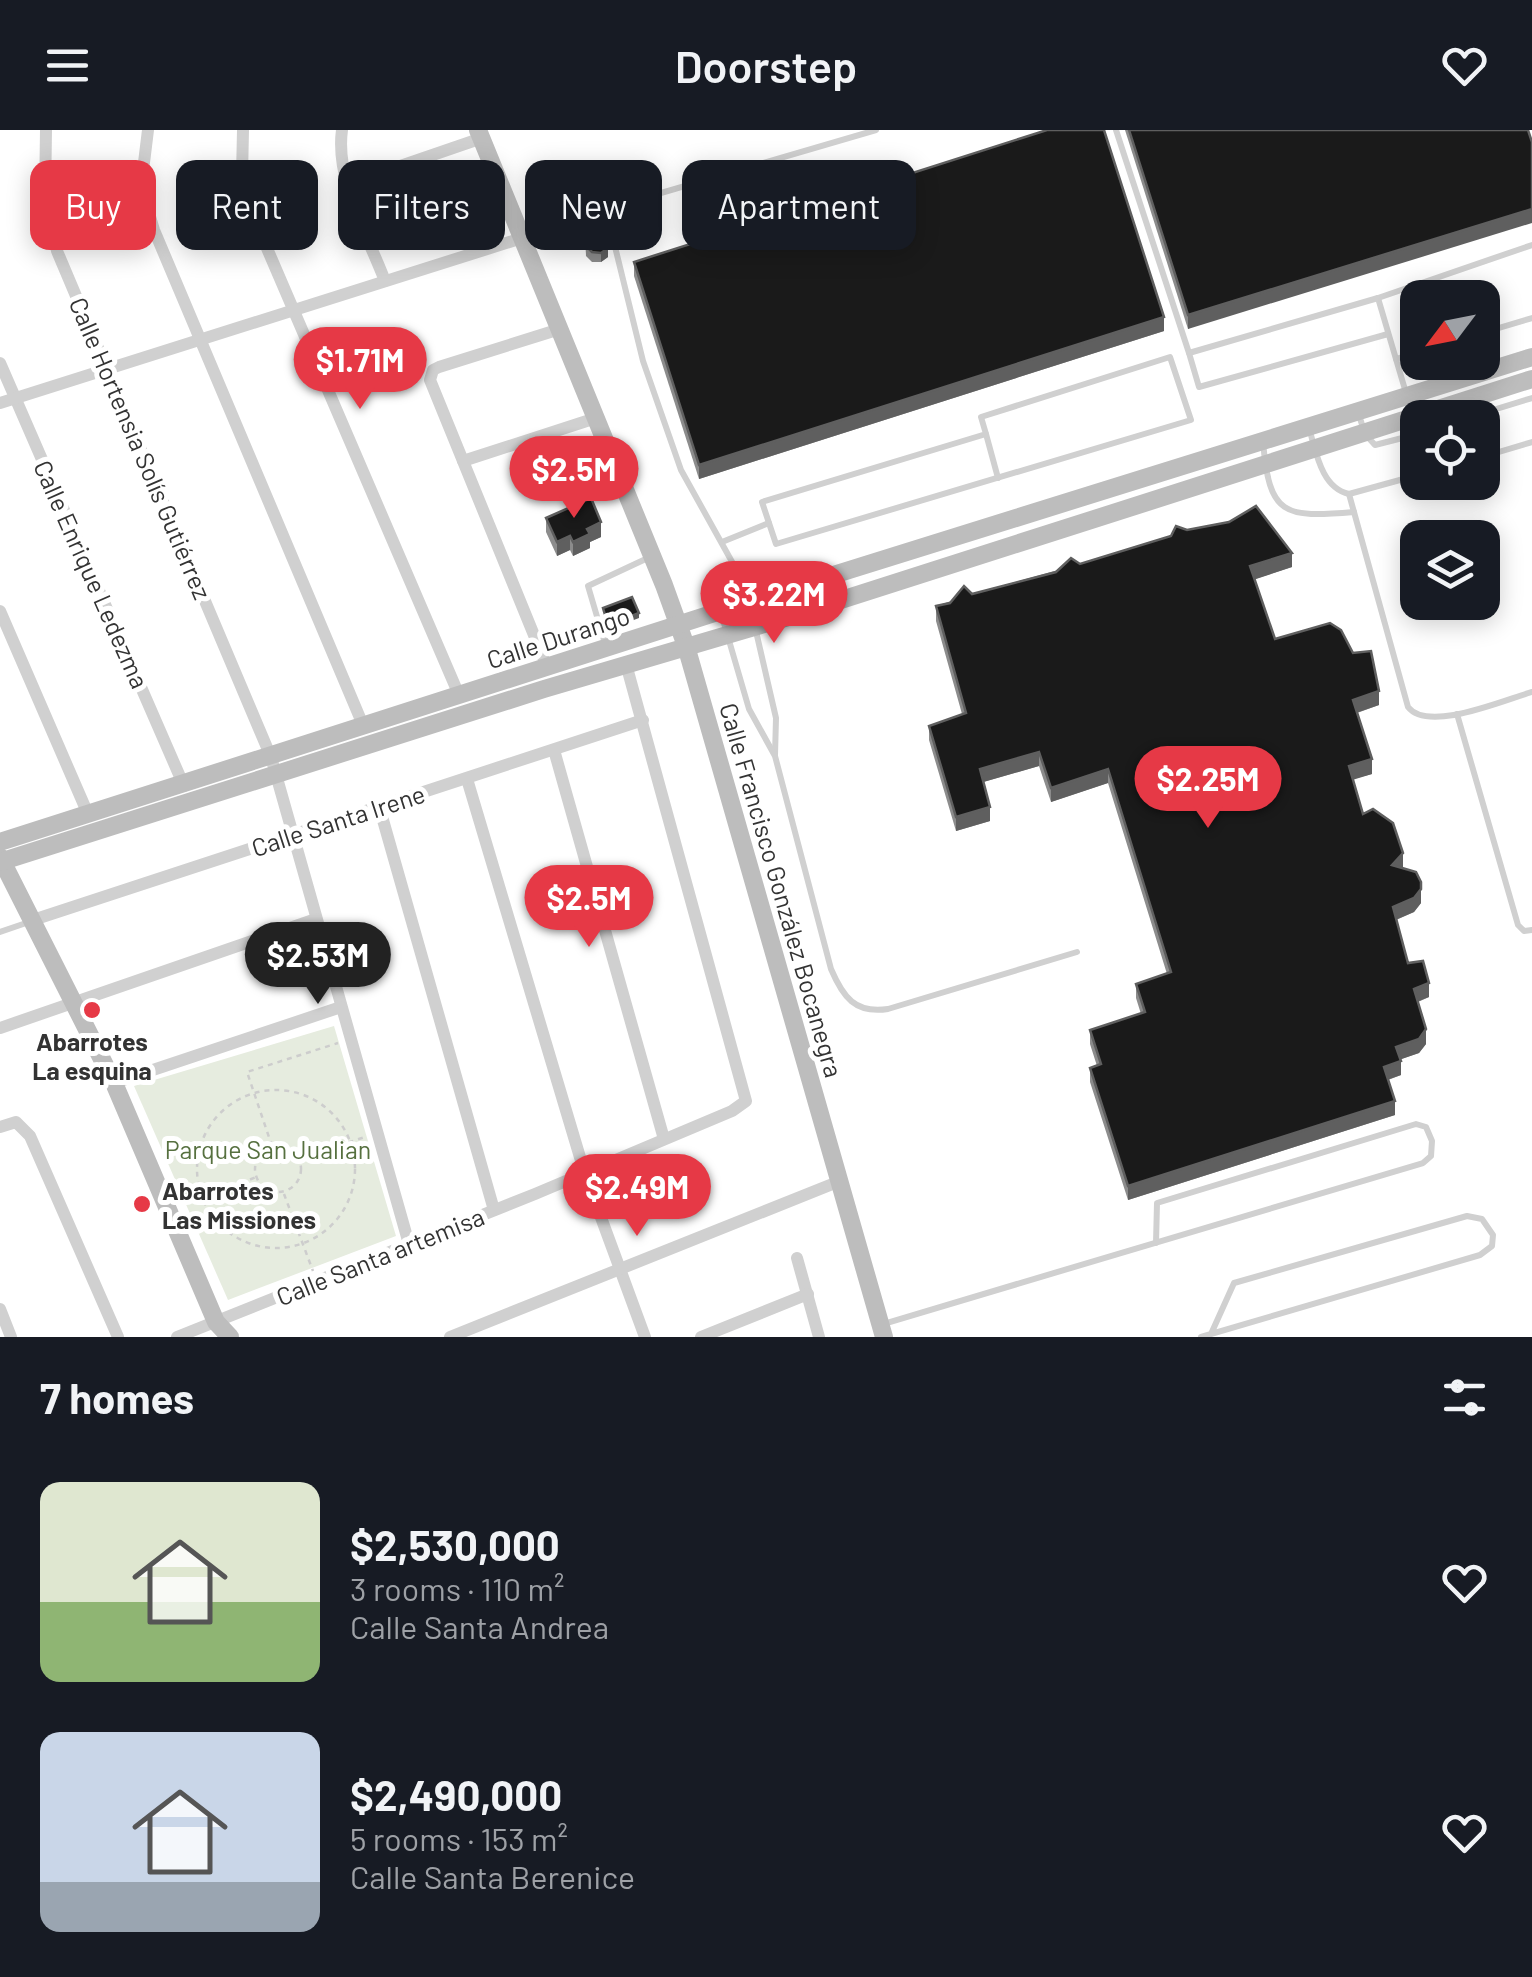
<!DOCTYPE html>
<html lang="en">
<head>
<meta charset="utf-8">
<style>
  :root { --surface:#171b24; --page:#242831; --text:#f1f3f6; --muted:#9ea1a6; --accent:#e63946 }
  body { margin:0; font-family:Barlow,sans-serif; background:var(--page); color:var(--text); height:100vh; display:flex; flex-direction:column; font-size:38px; white-space:nowrap }
  * { box-sizing:border-box; margin:0 }
  p { font-size:32px; color:var(--muted) }
  .icon { flex:none; width:55px; height:55px; fill:none; stroke:currentColor; stroke-width:2; stroke-linecap:round; stroke-linejoin:round }
  .map { position:relative; height:1207px; overflow:hidden }
  .details { display:flex; flex-direction:column; background:var(--surface); flex:1 }
  .details>* { flex:none }
  .banner { position:absolute; left:30px; top:30px; width:1000px; height:90px; display:flex; gap:20px }
  .needle { width:65px; rotate:238deg }
  .tools { position:absolute; left:1400px; top:150px; display:grid; gap:20px }
  .tools a { display:grid; place-items:center; width:100px; height:100px; border-radius:20px; background:var(--surface); box-shadow:0 5px 25px #0003; font-size:50px }
  .price { position:absolute; translate:-50% -85px; padding:0 22px; border-radius:35px; background:var(--accent); color:#fff; font-size:32px; line-height:65px; filter:drop-shadow(0 2px 5px #0008) }
  .price::after { content:''; position:absolute; left:50%; top:60px; width:30px; height:22px; margin-left:-15px; background:inherit; clip-path:polygon(0 0,100% 0,50% 100%) }
  .price.active { background:#222; color:#fff }
  ul { padding:0; list-style:none }
  li { display:flex; align-items:center; gap:30px; height:250px; padding:0 40px }
  li span { display:grid; place-items:center; flex:none; width:280px; height:200px; border-radius:20px; color:#555 }
  li>.icon { margin-inline-start:auto }
  span .icon { width:120px; height:120px; fill:#fffc; stroke-width:1 }
  li b { font-size:42px }
  h2 { display:flex; justify-content:space-between; align-items:center; height:120px; padding:0 40px; font-size:42px }
  .tag { padding:0 35px; border-radius:20px; background:var(--surface); box-shadow:0 5px 25px #0003; font-size:35px; line-height:90px }
  .tag.active { background:var(--accent); color:#fff }
  header { display:flex; justify-content:space-between; align-items:center; height:130px; padding:0 40px; background:var(--surface); font-size:45px; font-weight:600 }
  .map>svg:first-child { display:block }
</style>
</head>
<body>
<header><svg class="icon" aria-label="menu" viewBox="0 0 24 24"><path d="M4 6h16M4 12h16M4 18h16"/></svg>Doorstep<svg class="icon" aria-label="heart" viewBox="0 0 24 24"><path d="M12 20l-8-8c-3-5 5-10 8-4 3-6 11-1 8 4z"/></svg></header>
<div class="map">
<svg width="1532" height="1207" viewBox="0 0 1532 1207">
  <rect width="100%" height="100%" fill="#fff"/>
  <polygon fill="#e6ecdf" points="334,896 396,1106 228,1170 134,956"/>
  <g fill="none" stroke-linecap="round" stroke-linejoin="round">
    <g stroke="#cdcdcd" stroke-width="2.5" stroke-dasharray="5 5" stroke-linecap="butt">
      <circle cx="276" cy="1039" r="79"/>
      <polyline points="272,1016 247,942 338,913"/>
      <circle cx="278" cy="1039" r="23"/>
      <polyline points="301,1028 365,1007"/>
      <polyline points="284,1064 313,1141"/>
      <polyline points="204,1069 256,1047"/>
    </g>
    <g stroke="#d0d0d0" stroke-width="6">
      <polyline points="1116,0 1189,223"/>
      <polyline points="606,80 643,231 681,340 736,439 755,497 776,588 775,625"/>
      <polyline points="524,107 572,89 876,0"/>
      <polyline points="1378,168 1406,263"/>
      <polyline points="1482,203 1532,188"/>
      <polyline points="1388,204 1199,257 1189,223 1378,168 1532,115"/>
      <polygon points="1170,227 1191,290 776,414 762,372 986,304 981,287"/>
      <polyline points="1396,229 1418,222"/>
      <polyline points="1358,282 1365,304 1375,315 1418,304"/>
      <polyline points="1467,288 1532,268"/>
      <path d="M 1309,298 C 1316,321 1321,358 1349,364 L 1418,345"/>
      <polyline points="986,304 998,348"/>
      <path d="M 1263,311 C 1269,386 1284,388 1354,382"/>
      <polyline points="1482,327 1532,312"/>
      <path d="M 1349,364 L 1408,577 C 1428,603 1504,570 1532,562"/>
      <polyline points="722,412 769,393"/>
      <path d="M 721,483 L 749,579 L 775,626 L 831,839 C 843,867 855,884 888,879 L 1077,822"/>
      <polyline points="606,517 588,456 650,427"/>
      <polyline points="1457,584 1518,795 1524,801 1532,800"/>
      <polyline points="0,802 32,791"/>
      <polyline points="883,1194 1423,1033 1431,1026 1432,1011 1426,997 1416,994 1157,1073 1156,1113"/>
      <polyline points="1201,1207 1480,1125 1492,1116 1493,1105 1482,1089 1467,1086 1234,1153 1211,1204"/>
    </g>
    <g stroke="#d0d0d0" stroke-width="12">
      <polyline points="46,0 45,69 57,121 271,627 409,1114"/>
      <polyline points="148,0 141,57 154,100 363,595"/>
      <polyline points="243,0 242,46 263,109 459,565"/>
      <path d="M 342,0 C 335,50 368,106 385,151"/>
      <polyline points="348,54 482,8"/>
      <polyline points="0,233 184,656"/>
      <polyline points="0,273 522,108"/>
      <polyline points="463,331 596,288"/>
      <polyline points="0,481 88,684"/>
      <polyline points="547,537 430,250 433,240 439,237 560,199"/>
      <polyline points="554,620 664,1009"/>
      <polyline points="467,649 585,1044 645,1207"/>
      <polyline points="379,676 494,1080"/>
      <polyline points="33,790 643,590"/>
      <polyline points="0,898 316,789"/>
      <polyline points="114,953 341,877"/>
      <polyline points="0,997 16,992 30,1006 118,1207"/>
      <polyline points="797,1128 819,1207"/>
      <polyline points="0,1179 11,1207"/>
      <polyline points="177,1207 535,1064 732,981 746,971 626,534"/>
      <polyline points="450,1207 840,1051"/>
      <polyline points="701,1207 808,1164"/>
    </g>
    <g stroke="#bdbdbd" stroke-width="18">
      <polyline points="478,0 664,455 686,516 884,1207"/>
      <polyline points="0,712 830,446 1532,227"/>
      <polyline points="0,727 114,953 216,1192 230,1207"/>
      <polyline points="0,732 544,559 788,487 1532,249"/>
    </g>
  </g>
  <g fill="#8c8c8c">
    <polygon points="1125,0 1528,0 1188,199"/>
    <polygon points="585,104 608,127 601,132 592,132 586,126"/>
    <polygon points="634,132 1164,201 699,349 634,146"/>
    <polygon points="546,388 601,407 590,412 590,418 573,426 570,420 557,426 546,402"/>
    <polygon points="1080,434 1292,437 1255,449 1275,509 1379,575 1357,583 1372,644 1353,649 1363,684 1402,738 1421,752 1421,773 1414,782 1396,790 1408,833 1429,867 1418,872 1426,914 1419,923 1401,929 1401,945 1388,950 1395,985 1128,1070 1090,952 1090,938 1097,936 1090,914 1090,900 1141,884 1136,868 1136,854 1167,844 1108,653 1051,672 1039,636 983,652 990,691 956,701 929,610 929,596 962,584 936,491 936,476 972,464"/>
  </g>
  <g fill="#5f5f5f">
    <polygon points="1532,79 1532,93 1188,199 1188,185"/>
    <polygon points="608,118 608,127 601,132 601,123"/>
    <polygon points="1164,187 1164,201 699,349 699,335"/>
    <polygon points="601,392 601,407 590,412 590,418 573,426 573,412 587,399"/>
    <polygon points="570,406 570,420 557,426 557,412"/>
    <polygon points="1292,423 1292,437 1250,451 1250,436"/>
    <polygon points="639,483 639,488 608,500 608,495"/>
    <polygon points="1379,561 1379,575 1353,584 1353,570"/>
    <polygon points="1039,622 1039,636 980,653 980,639"/>
    <polygon points="1372,629 1372,644 1349,651 1349,636"/>
    <polygon points="1108,639 1108,653 1051,672 1051,658"/>
    <polygon points="990,677 990,691 956,701 956,687"/>
    <polygon points="1403,723 1403,738 1392,749 1392,735"/>
    <polygon points="1421,759 1421,773 1414,782 1393,791 1393,777"/>
    <polygon points="1429,853 1429,867 1414,873 1414,859"/>
    <polygon points="1426,899 1426,914 1419,923 1396,931 1396,917"/>
    <polygon points="1401,931 1401,945 1384,951 1384,937"/>
    <polygon points="1395,971 1395,985 1128,1070 1128,1056"/>
  </g>
  <g fill="#1a1a1a" stroke="#5f5f5f" stroke-width="2.5">
    <polygon points="1047,0 1104,0 1164,187 699,335 634,132"/>
    <polygon points="1129,0 1528,0 1532,12 1532,79 1188,185"/>
    <polygon points="595,96 604,98 608,118 601,123 592,122 586,116 585,104"/>
    <polygon points="591,368 601,392 587,399 590,404 573,412 570,406 557,412 546,388"/>
    <polygon points="1256,376 1292,423 1250,436 1275,509 1330,493 1341,500 1353,523 1371,521 1379,561 1353,570 1372,629 1349,636 1363,684 1373,679 1393,693 1403,723 1392,735 1416,742 1421,752 1421,759 1414,768 1393,777 1408,833 1423,831 1429,853 1414,859 1426,899 1419,909 1396,917 1401,931 1384,937 1395,971 1128,1056 1090,938 1101,934 1090,900 1145,882 1136,854 1171,842 1108,639 1051,658 1039,622 980,639 990,677 956,687 929,596 966,583 936,476 950,473 964,456 972,464 1056,442 1071,428 1080,434 1171,406 1176,396 1187,400 1229,392"/>
    <polygon points="632,467 639,483 608,495 603,478"/>
  </g>
  <g fill="#e63946" stroke="#fff" stroke-width="4">
    <circle cx="92" cy="880" r="10"/>
    <circle cx="142" cy="1074" r="10"/>
  </g>
  <g text-anchor="middle" dominant-baseline="central" stroke-width="10" stroke-linejoin="round" paint-order="stroke">
    <g font-size="25" fill="#333" stroke="#fff">
      <text transform="translate(141 318) rotate(67)">Calle Hortensia Solís Gutiérrez</text>
      <text transform="translate(92 444) rotate(66)">Calle Enrique Ledezma</text>
      <text transform="translate(558 507) rotate(-18)">Calle Durango</text>
      <text transform="translate(338 690) rotate(-18)">Calle Santa Irene</text>
      <text transform="translate(782 760) rotate(74)">Calle Francisco González Bocanegra</text>
      <text transform="translate(380 1126) rotate(-22)">Calle Santa artemisa</text>
    </g>
    <g font-size="25" font-weight="bold" fill="#333" stroke="#fff">
      <text x="92" y="911">Abarrotes<tspan x="92" dy="29">La esquina</tspan></text>
      <text x="162" y="1060" text-anchor="start">Abarrotes<tspan x="162" dy="29">Las Missiones</tspan></text>
    </g>
    <g font-size="25" fill="#56703f" stroke="#fff">
      <text x="268" y="1019">Parque San Jualian</text>
    </g>
  </g>
</svg>
<div class="tools">
<a><svg class="needle" viewBox="-14 -14 28 28"><path d="M0-13l5 13h-10z" fill="#e53935"/><path d="M0 13l5-13h-10z" fill="#9ea1a6"/></svg></a>
<a><svg class="icon" aria-label="locate" viewBox="0 0 24 24"><circle cx="12" cy="12" r="6"/><path d="M12 2v4M12 18v4M2 12h4M18 12h4"/></svg></a>
<a><svg class="icon" aria-label="layers" viewBox="0 0 24 24"><path d="M12 4l9 5-9 5-9-5zM3 14l9 5 9-5"/></svg></a>
</div>
<b class="price" style="left:360px;top:282px">$1.71M</b>
<b class="price" style="left:574px;top:391px">$2.5M</b>
<b class="price" style="left:774px;top:516px">$3.22M</b>
<b class="price" style="left:1208px;top:701px">$2.25M</b>
<b class="price" style="left:589px;top:820px">$2.5M</b>
<b class="price active" style="left:318px;top:877px">$2.53M</b>
<b class="price" style="left:637px;top:1109px">$2.49M</b>
<div class="banner">
<a class="tag active">Buy</a>
<a class="tag">Rent</a>
<a class="tag">Filters</a>
<a class="tag">New</a>
<a class="tag">Apartment</a>
</div>
</div>
<section class="details">
<h2>7 homes<svg class="icon" aria-label="filters" viewBox="0 0 24 24"><path d="M4 7h16M4 17h16"/><circle cx="9" cy="7" r="2"/><circle cx="15" cy="17" r="2"/></svg></h2>
<ul>
<li><span style="background:linear-gradient(#dfe7d0 60%,#8fb573 0)"><svg class="icon" aria-label="home" viewBox="0 0 24 24"><path d="M3 11l9-7 9 7M6 9v11h12V9"/></svg></span><div><b>$2,530,000</b><p>3 rooms · 110 m²</p><p>Calle Santa Andrea</p></div><svg class="icon" aria-label="heart" viewBox="0 0 24 24"><path d="M12 20l-8-8c-3-5 5-10 8-4 3-6 11-1 8 4z"/></svg></li>
<li><span style="background:linear-gradient(#c9d6e8 75%,#9aa5b1 0)"><svg class="icon" aria-label="home" viewBox="0 0 24 24"><path d="M3 11l9-7 9 7M6 9v11h12V9"/></svg></span><div><b>$2,490,000</b><p>5 rooms · 153 m²</p><p>Calle Santa Berenice</p></div><svg class="icon" aria-label="heart" viewBox="0 0 24 24"><path d="M12 20l-8-8c-3-5 5-10 8-4 3-6 11-1 8 4z"/></svg></li>
</ul>
</section>
</body>
</html>
